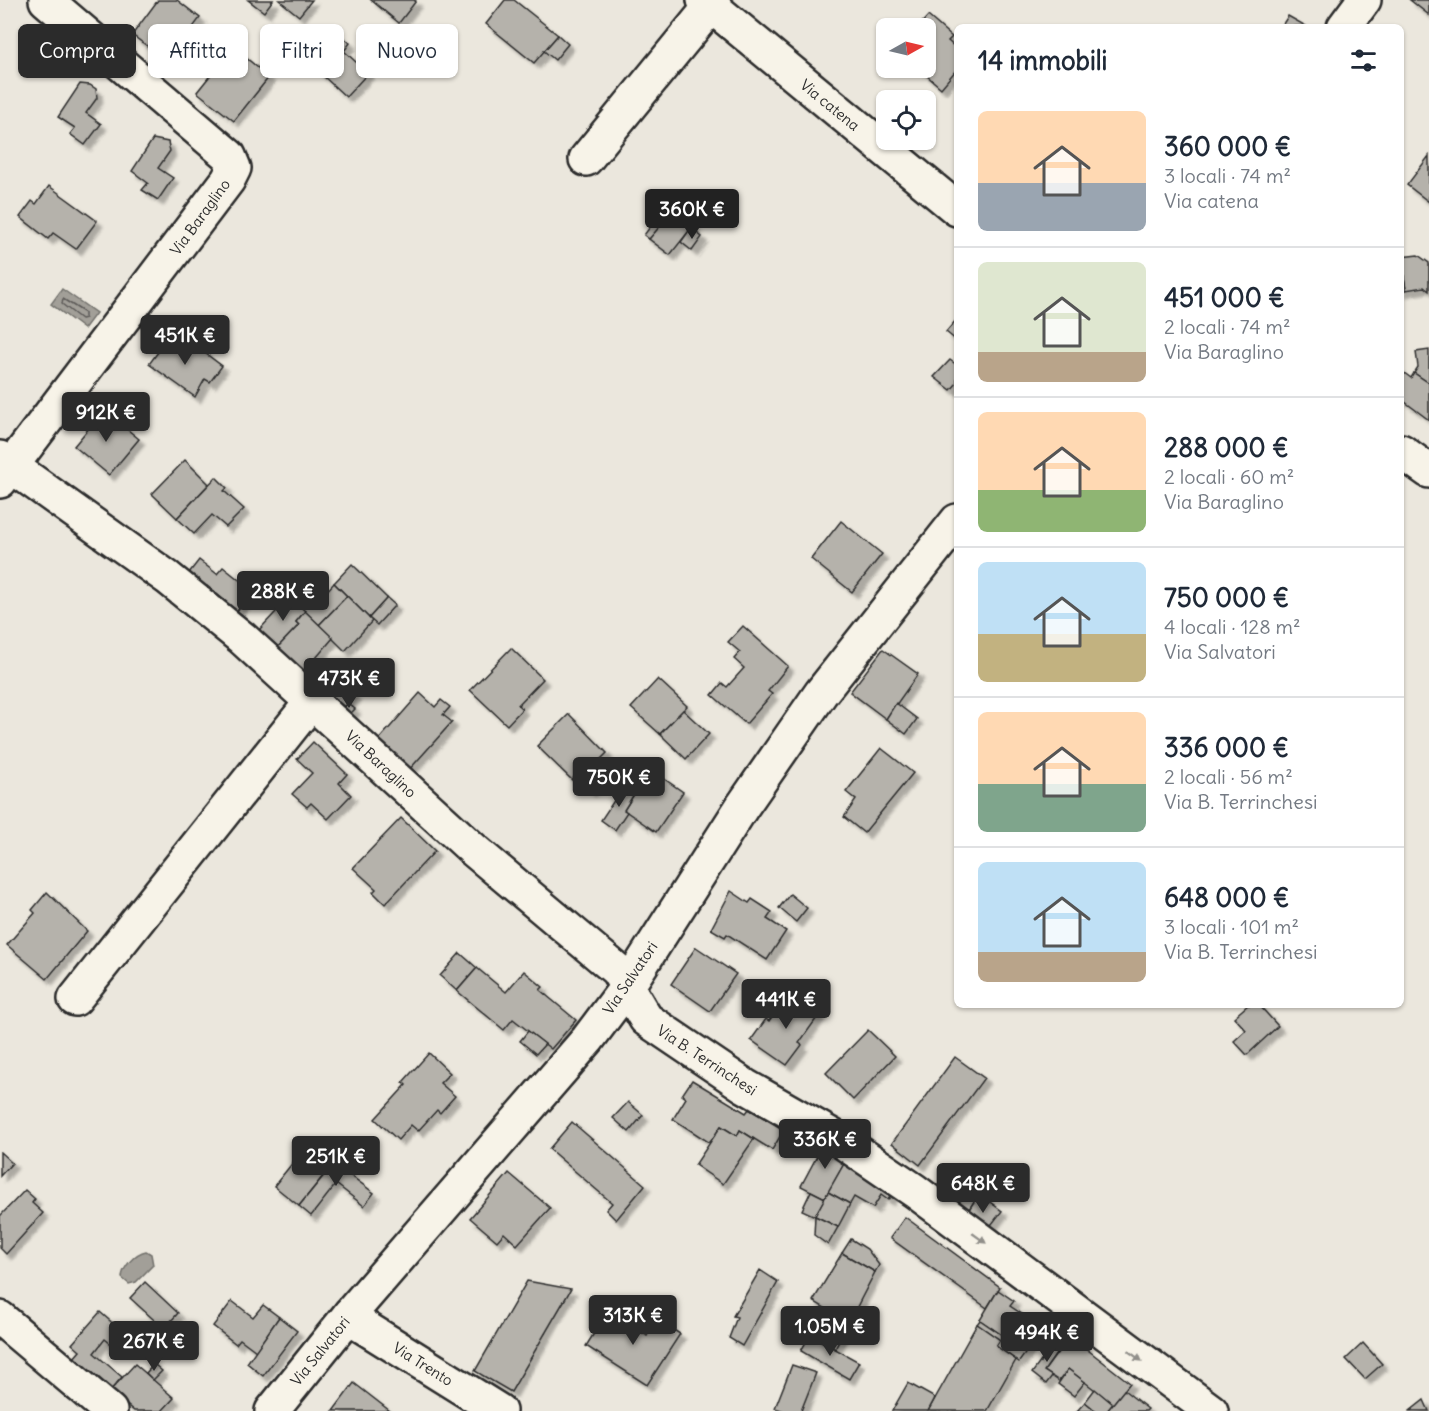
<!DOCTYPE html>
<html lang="it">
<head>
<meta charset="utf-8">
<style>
  :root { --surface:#fff; --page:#f6f6f7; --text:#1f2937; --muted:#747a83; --line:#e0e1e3; --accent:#2b2b2b }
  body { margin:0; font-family:Delius,sans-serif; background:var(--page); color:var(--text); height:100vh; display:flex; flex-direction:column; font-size:22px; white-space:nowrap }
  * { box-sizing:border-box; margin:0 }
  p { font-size:20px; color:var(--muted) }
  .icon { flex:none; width:33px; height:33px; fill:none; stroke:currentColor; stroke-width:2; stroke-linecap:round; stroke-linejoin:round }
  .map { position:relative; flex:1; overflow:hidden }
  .panel { position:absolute; left:954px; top:24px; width:450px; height:984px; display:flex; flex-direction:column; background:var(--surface); border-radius:9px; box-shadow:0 2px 4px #0004 }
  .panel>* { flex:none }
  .guide { position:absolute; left:18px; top:24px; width:570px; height:54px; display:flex; gap:12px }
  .needle { width:39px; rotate:82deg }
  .controls { position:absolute; left:876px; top:18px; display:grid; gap:12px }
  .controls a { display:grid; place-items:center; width:60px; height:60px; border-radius:9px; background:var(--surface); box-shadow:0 2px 4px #0004; font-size:30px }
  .price { position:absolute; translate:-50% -51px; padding:0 14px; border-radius:6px; background:var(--accent); color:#fff; font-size:20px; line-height:39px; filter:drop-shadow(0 2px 3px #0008) }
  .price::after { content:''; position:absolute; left:50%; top:36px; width:18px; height:14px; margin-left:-9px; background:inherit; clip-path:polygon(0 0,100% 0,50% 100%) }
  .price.current { background:#222; color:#fff }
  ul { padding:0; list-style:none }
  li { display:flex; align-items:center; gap:18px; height:150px; padding:0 24px }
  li+li { border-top:2px solid var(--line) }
  li span { display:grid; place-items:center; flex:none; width:168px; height:120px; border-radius:9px; color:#555 }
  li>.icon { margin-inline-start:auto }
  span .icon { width:72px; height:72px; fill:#fffc; stroke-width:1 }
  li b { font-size:26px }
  h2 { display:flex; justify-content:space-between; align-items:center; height:72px; padding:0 24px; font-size:26px }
  .tag { padding:0 21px; border-radius:9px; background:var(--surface); box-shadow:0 2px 4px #0004; font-size:21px; line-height:54px }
  .tag.current { background:var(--accent); color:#fff }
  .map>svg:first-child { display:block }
</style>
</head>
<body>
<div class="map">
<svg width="1429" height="1411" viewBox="0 0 1429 1411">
  <defs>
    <filter id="shadow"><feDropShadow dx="5.5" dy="5.5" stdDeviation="1.5" flood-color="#0004"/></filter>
  </defs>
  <rect width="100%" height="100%" fill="#ebe7dd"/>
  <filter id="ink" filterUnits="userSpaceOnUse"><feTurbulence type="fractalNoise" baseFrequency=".0167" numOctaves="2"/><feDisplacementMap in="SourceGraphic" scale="12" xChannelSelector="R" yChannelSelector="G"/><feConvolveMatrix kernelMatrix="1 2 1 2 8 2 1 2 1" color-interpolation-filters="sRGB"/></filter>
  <g filter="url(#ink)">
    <g fill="#a29f98" stroke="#72716c" stroke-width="1.5">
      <polygon points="62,289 96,313 84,329 51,304"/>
      <path d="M 146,1251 L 151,1254 L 153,1265 L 136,1282 L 129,1284 L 122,1278 C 122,1268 135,1253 146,1251 Z"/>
    </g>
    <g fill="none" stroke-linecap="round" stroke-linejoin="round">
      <polygon stroke="#5b5957" stroke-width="1.5" points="63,299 85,313 85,318 81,319 62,304"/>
    </g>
    <g fill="#b5b2ab" stroke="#2b2b2b" stroke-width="1.5" filter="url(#shadow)">
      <polygon points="158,0 177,0 200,18 168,61 132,35"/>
      <polygon points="248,0 273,0 264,12"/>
      <polygon points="279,0 312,0 299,16"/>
      <polygon points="371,0 414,0 416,1 399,23"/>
      <polygon points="505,0 514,0 558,35 534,63 486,24"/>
      <polygon points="1410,0 1429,0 1429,15"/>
      <polygon points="928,16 952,37 948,41 957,49 957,69 941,88 918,68 926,68 926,28 917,28"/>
      <polygon points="1288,16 1306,26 1281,27"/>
      <polygon points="340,34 350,43 344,51 368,73 346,97 311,65"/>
      <polygon points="558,35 568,44 555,60 544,51"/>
      <polygon points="233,47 269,77 234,121 197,92"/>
      <polygon points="80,84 90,85 96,89 97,98 86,113 101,124 85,145 70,134 75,128 58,117"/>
      <polygon points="153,139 168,142 170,151 158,168 173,178 158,200 142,190 148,183 132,171"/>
      <polygon points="1429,156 1429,202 1407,185"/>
      <polygon points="49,186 97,221 76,249 53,233 48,239 20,217 32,201 36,204"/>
      <polygon points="672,210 693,226 670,255 649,239"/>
      <polygon points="656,219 662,224 649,239 644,235"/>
      <polygon points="691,228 702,237 692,251 681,242"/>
      <polygon points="1418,255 1429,263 1429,291 1424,287 1406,290 1401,257"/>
      <polygon points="1401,257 1406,290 1401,291"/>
      <polygon points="957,319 957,341 946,332"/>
      <polygon points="170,336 192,353 197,347 222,366 210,382 205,379 195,397 149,364"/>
      <polygon points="1429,350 1429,383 1414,373 1418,367 1416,352"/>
      <polygon points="950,360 957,365 957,383 951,390 934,377"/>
      <polygon points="1403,372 1411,378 1414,373 1429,383 1429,420 1401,399"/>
      <polygon points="104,410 139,439 109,475 74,446"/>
      <polygon points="185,460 209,484 177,518 152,494"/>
      <polygon points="216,477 227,488 224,491 244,509 226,527 212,515 194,534 177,518"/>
      <polygon points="841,521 882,554 852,592 811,559"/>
      <polygon points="199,560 217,574 223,567 253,591 237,611 207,586 201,593 185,578"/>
      <polygon points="352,564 387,598 369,618 334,583"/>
      <polygon points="308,578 324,594 334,583 347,596 319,625 290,597"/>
      <polygon points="347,596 372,621 345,651 319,625"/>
      <polygon points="290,597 305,611 296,622 299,625 278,647 259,630"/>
      <polygon points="387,598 395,605 377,625 369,618"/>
      <polygon points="305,611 333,638 316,658 329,671 316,684 278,647 299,625 296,622"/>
      <polygon points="743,626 788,666 768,691 772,694 746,724 712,695 722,683 727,687 744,668 734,659 740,652 728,642"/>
      <polygon points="511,648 543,679 518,705 522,709 507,725 470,690"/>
      <polygon points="883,649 918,674 886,719 850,692"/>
      <polygon points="329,671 355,696 343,709 316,684"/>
      <polygon points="658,679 687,706 660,734 631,708"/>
      <polygon points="420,693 435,707 441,700 450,707 443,715 452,722 408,771 376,743"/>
      <polygon points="348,703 355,709 349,715 343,709"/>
      <polygon points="896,703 917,719 906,734 886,719"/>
      <polygon points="683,710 709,734 686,759 660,734"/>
      <polygon points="569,714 607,753 579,781 575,776 572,780 537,746"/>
      <polygon points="313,742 347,774 339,783 351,795 328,819 311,803 307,807 292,794 312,773 297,759"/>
      <polygon points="881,748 913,773 864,833 844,817 856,800 846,792"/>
      <polygon points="601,759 611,769 590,791 579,781"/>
      <polygon points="650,769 683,792 656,832 624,810"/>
      <polygon points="625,784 636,791 624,810 627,812 615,830 601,820"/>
      <polygon points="401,818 435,851 385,904 373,892 376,889 353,868"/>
      <polygon points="731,891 749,903 752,899 772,912 767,919 786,931 767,960 727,934 725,937 711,929"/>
      <polygon points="47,892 87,931 47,979 7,945 35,913 32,910"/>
      <polygon points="790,894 807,908 796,922 779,908"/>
      <polygon points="696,947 736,974 710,1011 671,984"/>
      <polygon points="460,953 477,968 457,991 440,976"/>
      <polygon points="477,968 506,992 524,971 543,987 540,990 576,1020 551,1049 513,1019 504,1030 457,991"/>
      <polygon points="788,994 819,1015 799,1043 802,1045 787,1065 751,1040 766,1019 769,1021"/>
      <polygon points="1248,1005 1259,1005 1278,1026 1247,1055 1234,1041 1246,1030 1234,1017"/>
      <polygon points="868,1030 895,1056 853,1100 826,1073"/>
      <polygon points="528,1031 545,1044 536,1054 520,1041"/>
      <polygon points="429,1053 450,1073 440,1083 455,1096 440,1113 437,1110 418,1131 411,1125 398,1140 375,1119 406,1085 403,1082"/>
      <polygon points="955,1057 984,1078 920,1165 892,1143"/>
      <polygon points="692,1080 746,1113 749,1109 784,1130 772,1150 740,1130 737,1136 721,1126 710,1143 673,1119 686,1098 682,1095"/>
      <polygon points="628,1102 643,1115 629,1132 613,1118"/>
      <polygon points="572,1122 645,1185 616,1220 606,1210 612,1203 549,1149"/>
      <polygon points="721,1126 737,1136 740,1130 754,1139 723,1184 695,1165"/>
      <polygon points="825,1141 849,1155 825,1198 801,1186"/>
      <polygon points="303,1150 328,1170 299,1206 274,1186"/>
      <polygon points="0,1152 12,1163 0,1176"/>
      <polygon points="849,1155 897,1186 888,1200 881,1195 873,1208 854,1197 850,1204 828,1192"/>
      <polygon points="339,1157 351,1166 346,1172 374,1193 364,1206 336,1184 311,1216 299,1206"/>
      <polygon points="509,1173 550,1208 517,1245 504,1233 497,1241 470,1218"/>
      <polygon points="967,1185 979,1194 964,1217 950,1207"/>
      <polygon points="25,1190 35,1199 32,1203 43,1213 6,1254 0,1248 0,1216"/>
      <polygon points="811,1191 825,1198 815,1216 802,1210"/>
      <polygon points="828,1192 850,1204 838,1227 815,1216"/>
      <polygon points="979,1194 1002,1211 985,1233 964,1217"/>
      <polygon points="815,1216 838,1227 828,1245 814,1235"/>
      <polygon points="905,1217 1000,1287 987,1308 890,1238"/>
      <polygon points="851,1239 867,1249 879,1265 875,1272 842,1253"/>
      <polygon points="842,1253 875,1272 835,1349 810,1335 825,1308 813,1301"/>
      <polygon points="760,1270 778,1282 742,1346 729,1338 737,1317 733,1316"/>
      <polygon points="527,1281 571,1289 511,1392 475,1371"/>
      <polygon points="145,1282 178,1313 164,1329 130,1298"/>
      <polygon points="998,1290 1014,1301 1010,1306 1031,1320 1015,1344 980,1320"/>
      <polygon points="232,1301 253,1317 263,1305 279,1317 256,1351 240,1339 236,1344 213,1326"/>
      <polygon points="608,1311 647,1336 657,1319 680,1334 647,1385 586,1346"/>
      <polygon points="100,1312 117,1327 113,1331 124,1341 117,1349 105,1339 94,1353 122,1377 110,1391 73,1359 80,1351 72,1344"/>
      <polygon points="279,1317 297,1331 263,1376 247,1363"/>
      <polygon points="980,1320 1015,1344 1031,1320 1043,1329 1019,1362 996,1346 1000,1340 977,1324"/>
      <polygon points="977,1324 1000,1340 996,1346 1016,1360 987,1411 928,1411"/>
      <polygon points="810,1335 859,1362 849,1379 801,1351"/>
      <polygon points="1070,1336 1130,1383 1113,1404 1068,1369 1059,1381 1044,1371"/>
      <polygon points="1057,1339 1063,1344 1044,1371 1052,1376 1046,1384 1032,1373"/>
      <polygon points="1363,1343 1382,1364 1365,1379 1346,1359"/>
      <polygon points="135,1364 174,1398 162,1411 134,1411 110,1391"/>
      <polygon points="154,1364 162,1371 153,1380 146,1373"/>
      <polygon points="792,1365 816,1373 801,1411 784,1411 775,1408"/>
      <polygon points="1068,1369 1085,1382 1074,1396 1058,1384"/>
      <polygon points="354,1383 390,1411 333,1411"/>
      <polygon points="908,1383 935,1398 928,1411 892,1411"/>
      <polygon points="1095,1389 1113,1404 1107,1411 1096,1411 1085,1402"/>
      <polygon points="1124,1390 1148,1409 1146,1411 1107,1411"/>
      <polygon points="1424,1400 1429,1411 1410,1411"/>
      <polygon points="1085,1402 1096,1411 1077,1411"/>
    </g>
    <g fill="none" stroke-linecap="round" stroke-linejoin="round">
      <g stroke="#2b2b2b" stroke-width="38">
        <g id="minor">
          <polyline points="704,0 957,209"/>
          <polyline points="1344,27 1364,0"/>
          <polyline points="586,159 711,6"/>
          <polyline points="1401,451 1429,471"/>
          <polyline points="0,458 168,578 242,638 475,851 617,970 646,1019 745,1086 843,1142 915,1191 1211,1411"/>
          <polyline points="0,481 228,180 234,168 229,156 46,0"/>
          <polyline points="75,999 313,700"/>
          <polyline points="350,1314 361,1325 499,1411"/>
          <polyline points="0,1318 110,1411"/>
          <polyline points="272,1411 350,1314 588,1039 627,987 742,807 821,693 957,521"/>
        </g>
      </g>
      <use href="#minor" stroke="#f7f3e8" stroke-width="33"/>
    </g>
    <defs><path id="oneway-solid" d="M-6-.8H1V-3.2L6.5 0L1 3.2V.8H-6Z" transform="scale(1.5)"/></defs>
    <g fill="#918f8a">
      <use href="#oneway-solid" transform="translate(979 1238) rotate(36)"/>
      <use href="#oneway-solid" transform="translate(1135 1356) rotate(36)"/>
    </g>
  </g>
  <g text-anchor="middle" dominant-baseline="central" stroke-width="4.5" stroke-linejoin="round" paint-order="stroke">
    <g font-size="15" fill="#2b2b2b" stroke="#f7f3e8">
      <text transform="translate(830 105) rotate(39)">Via catena</text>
      <text transform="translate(200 217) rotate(-54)">Via Baraglino</text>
      <text transform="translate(381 764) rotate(43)">Via Baraglino</text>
      <text transform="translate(630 978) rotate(-56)">Via Salvatori</text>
      <text transform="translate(707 1060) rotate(33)">Via B. Terrinchesi</text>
      <text transform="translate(320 1351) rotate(-51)">Via Salvatori</text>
      <text transform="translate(423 1364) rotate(32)">Via Trento</text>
    </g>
  </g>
</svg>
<div class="controls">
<a><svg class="needle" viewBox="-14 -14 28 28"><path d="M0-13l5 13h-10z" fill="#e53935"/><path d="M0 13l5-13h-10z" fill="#747a83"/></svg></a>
<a><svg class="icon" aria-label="locate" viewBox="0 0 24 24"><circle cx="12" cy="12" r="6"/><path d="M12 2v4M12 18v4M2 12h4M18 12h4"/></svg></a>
</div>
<b class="price current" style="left:692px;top:240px">360K €</b>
<b class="price" style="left:185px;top:366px">451K €</b>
<b class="price" style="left:106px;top:443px">912K €</b>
<b class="price" style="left:283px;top:622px">288K €</b>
<b class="price" style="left:349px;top:709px">473K €</b>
<b class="price" style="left:619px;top:808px">750K €</b>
<b class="price" style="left:786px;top:1030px">441K €</b>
<b class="price" style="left:825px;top:1170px">336K €</b>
<b class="price" style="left:336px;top:1187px">251K €</b>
<b class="price" style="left:983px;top:1214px">648K €</b>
<b class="price" style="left:633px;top:1346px">313K €</b>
<b class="price" style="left:830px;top:1357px">1.05M €</b>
<b class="price" style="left:1047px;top:1363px">494K €</b>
<b class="price" style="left:154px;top:1372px">267K €</b>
<div class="guide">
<a class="tag current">Compra</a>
<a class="tag">Affitta</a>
<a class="tag">Filtri</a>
<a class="tag">Nuovo</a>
</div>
<section class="panel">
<h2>14 immobili<svg class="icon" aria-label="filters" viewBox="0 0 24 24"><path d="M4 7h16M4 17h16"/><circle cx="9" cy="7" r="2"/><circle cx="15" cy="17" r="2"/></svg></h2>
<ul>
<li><span style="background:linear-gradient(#ffd9b3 60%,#9aa5b1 0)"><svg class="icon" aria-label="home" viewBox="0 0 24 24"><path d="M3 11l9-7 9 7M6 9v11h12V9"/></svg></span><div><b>360 000 €</b><p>3 locali · 74 m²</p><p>Via catena</p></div></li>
<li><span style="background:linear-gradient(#dfe7d0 75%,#b9a48a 0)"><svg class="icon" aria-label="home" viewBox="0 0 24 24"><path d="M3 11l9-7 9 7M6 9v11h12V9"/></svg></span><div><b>451 000 €</b><p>2 locali · 74 m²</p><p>Via Baraglino</p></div></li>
<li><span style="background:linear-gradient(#ffd9b3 65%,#8fb573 0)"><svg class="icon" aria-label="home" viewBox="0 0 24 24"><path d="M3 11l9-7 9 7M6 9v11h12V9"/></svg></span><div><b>288 000 €</b><p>2 locali · 60 m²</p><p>Via Baraglino</p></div></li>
<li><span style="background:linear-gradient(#bfe0f5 60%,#c2b280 0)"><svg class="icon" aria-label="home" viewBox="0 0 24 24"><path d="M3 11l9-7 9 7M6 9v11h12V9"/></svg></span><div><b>750 000 €</b><p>4 locali · 128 m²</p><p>Via Salvatori</p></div></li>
<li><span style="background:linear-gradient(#ffd9b3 60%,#7fa58c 0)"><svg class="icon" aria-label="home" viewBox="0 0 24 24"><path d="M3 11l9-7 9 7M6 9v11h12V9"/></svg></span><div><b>336 000 €</b><p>2 locali · 56 m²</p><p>Via B. Terrinchesi</p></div></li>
<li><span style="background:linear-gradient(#bfe0f5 75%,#b9a48a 0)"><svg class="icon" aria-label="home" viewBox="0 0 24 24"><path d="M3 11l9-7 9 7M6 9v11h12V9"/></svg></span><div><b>648 000 €</b><p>3 locali · 101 m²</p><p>Via B. Terrinchesi</p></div></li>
</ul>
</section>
</div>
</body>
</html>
